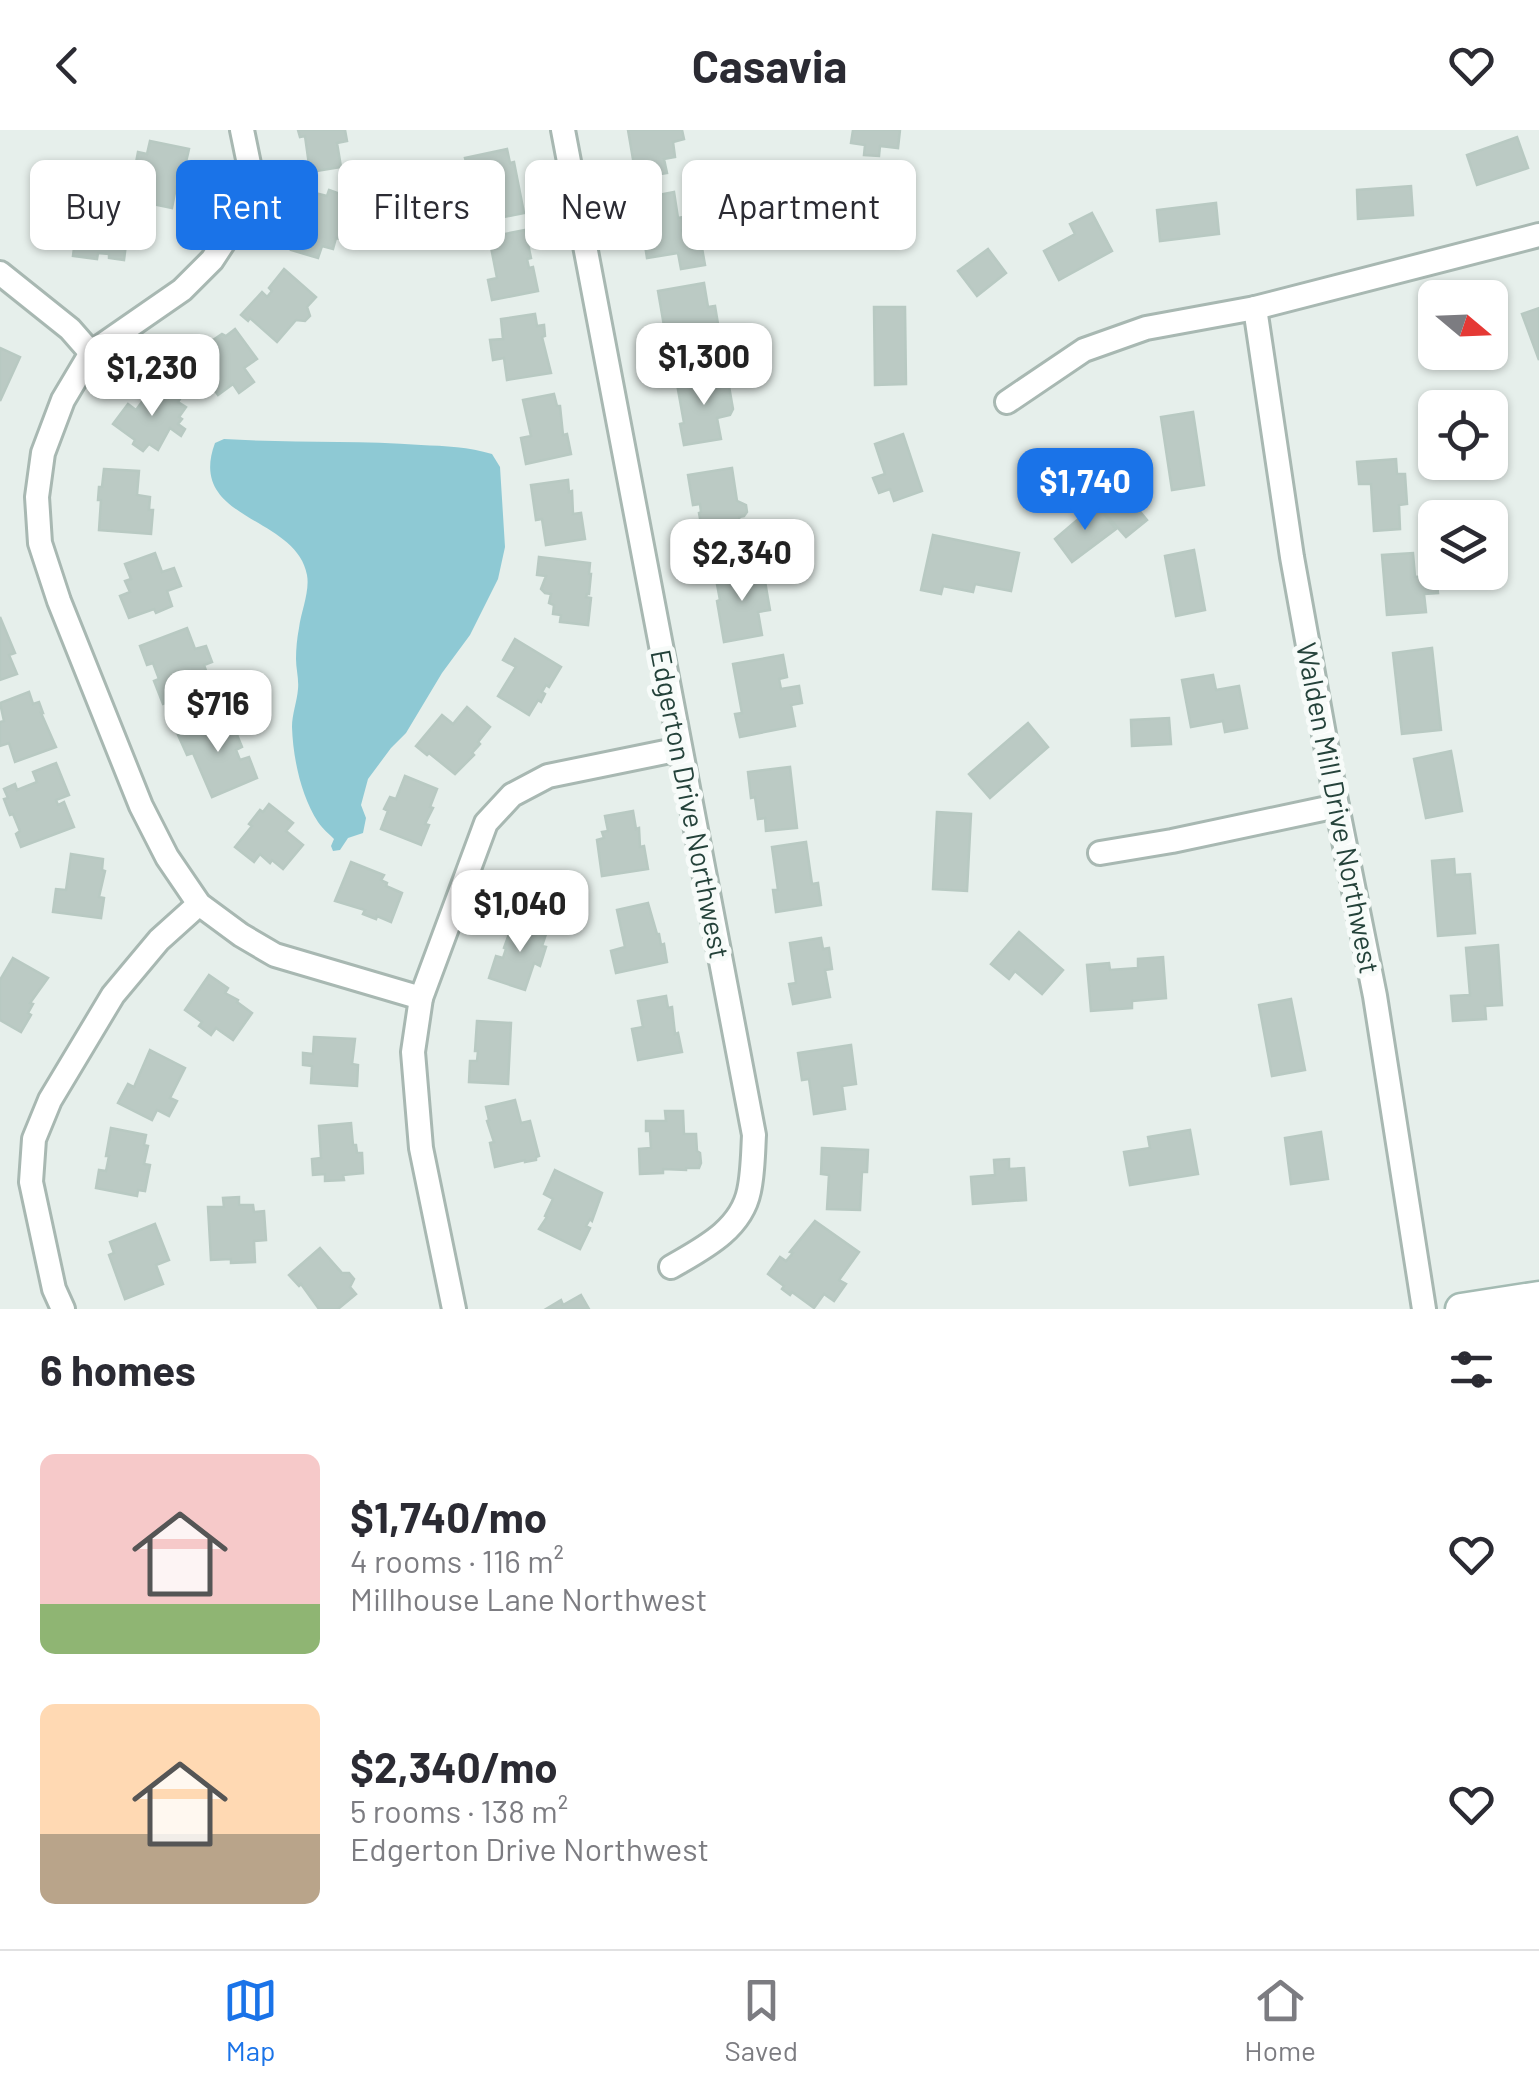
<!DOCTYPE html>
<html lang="en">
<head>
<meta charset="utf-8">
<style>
  :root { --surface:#fff; --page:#f2f2f3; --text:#2b2b33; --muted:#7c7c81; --line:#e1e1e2; --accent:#1a73e8 }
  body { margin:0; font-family:Barlow,sans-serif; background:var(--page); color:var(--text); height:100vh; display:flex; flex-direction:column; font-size:38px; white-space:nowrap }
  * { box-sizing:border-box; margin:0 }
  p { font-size:32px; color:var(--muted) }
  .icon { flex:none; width:55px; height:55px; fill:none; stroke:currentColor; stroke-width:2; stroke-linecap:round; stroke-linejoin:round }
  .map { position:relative; height:1179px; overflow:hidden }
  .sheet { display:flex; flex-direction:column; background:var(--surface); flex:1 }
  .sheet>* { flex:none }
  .guide { position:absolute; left:30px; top:30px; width:1000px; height:90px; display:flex; gap:20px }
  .needle { width:65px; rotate:109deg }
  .buttons { position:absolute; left:1418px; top:150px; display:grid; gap:20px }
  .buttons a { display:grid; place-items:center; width:90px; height:90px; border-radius:15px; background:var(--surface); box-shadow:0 2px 8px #0004; font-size:50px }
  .price { position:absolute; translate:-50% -85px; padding:0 22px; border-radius:20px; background:#fff; color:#222; font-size:32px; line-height:65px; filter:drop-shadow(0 2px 5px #0008) }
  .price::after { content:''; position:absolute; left:50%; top:60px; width:30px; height:22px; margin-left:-15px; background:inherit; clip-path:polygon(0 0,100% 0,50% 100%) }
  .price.current { background:var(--accent); color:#fff }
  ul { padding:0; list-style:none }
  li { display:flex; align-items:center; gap:30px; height:250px; padding:0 40px }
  li span { display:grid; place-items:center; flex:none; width:280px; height:200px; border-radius:15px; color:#555 }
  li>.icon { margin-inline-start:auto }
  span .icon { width:120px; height:120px; fill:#fffc; stroke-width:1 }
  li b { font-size:42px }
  h2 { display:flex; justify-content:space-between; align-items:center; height:120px; padding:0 40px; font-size:42px }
  .pill { padding:0 35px; border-radius:15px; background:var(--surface); box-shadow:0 2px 8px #0004; font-size:35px; line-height:90px }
  .pill.current { background:var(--accent); color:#fff }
  header { display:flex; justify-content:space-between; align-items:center; height:130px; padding:0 40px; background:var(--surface); font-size:45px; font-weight:700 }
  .tabs { display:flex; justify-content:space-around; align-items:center; height:140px; border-top:2px solid var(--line); background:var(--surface); font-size:28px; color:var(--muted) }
  .tabs a { display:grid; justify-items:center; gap:5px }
  .tabs .current { color:var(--accent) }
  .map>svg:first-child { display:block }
</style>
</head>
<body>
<header><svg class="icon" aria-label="back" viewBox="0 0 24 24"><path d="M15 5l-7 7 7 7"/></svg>Casavia<svg class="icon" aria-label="heart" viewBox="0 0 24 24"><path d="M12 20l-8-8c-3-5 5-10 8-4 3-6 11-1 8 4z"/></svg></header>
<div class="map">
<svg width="1539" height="1179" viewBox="0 0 1539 1179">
  <rect width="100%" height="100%" fill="#e6efeb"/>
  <path fill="#8ec9d4" d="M 224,309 C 290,313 356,310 421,315 C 445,316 469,317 492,324 L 500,337 L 505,417 L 498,449 L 470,505 L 442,543 L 406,603 L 391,618 L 368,649 L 361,675 L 366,688 L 363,703 L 348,708 L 340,720 L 333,721 L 331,716 L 334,709 C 329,704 322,698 318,692 C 301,666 293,628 292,597 C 292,584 297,572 298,559 C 299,549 296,539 296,529 C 296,519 297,508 299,498 C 301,482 310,461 307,445 C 296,385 186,391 215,313 Z"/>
  <g fill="#bbcac4" stroke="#b8c9c2" stroke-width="2.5">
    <polygon points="298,0 345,0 347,11 337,13 341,37 310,42 305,6 300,7"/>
    <polygon points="628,0 682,0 684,9 673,12 675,27 664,29 667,43 642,47 640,34 634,35"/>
    <polygon points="853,0 900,0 898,18 880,16 879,26 864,25 865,15 851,13"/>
    <polygon points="1517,7 1528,38 1477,55 1467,25"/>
    <polygon points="150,11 189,19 186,32 189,33 187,45 184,44 181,58 176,57 172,78 143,72 147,51 143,51 145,40 135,38 138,22 147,24"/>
    <polygon points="507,19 510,33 514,32 524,83 465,95 459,64 477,60 474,44 469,44 465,28"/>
    <polygon points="1411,56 1413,85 1358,89 1357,60"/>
    <polygon points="329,60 343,65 342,68 359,73 348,111 336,108 333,119 322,116 318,128 291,120 298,97 303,98 300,96 305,81 309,82 315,63 327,66"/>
    <polygon points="674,62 678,88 694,85 696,98 682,100 683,103 687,102 690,115 694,115 694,119 702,118 705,135 681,139 678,123 647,128 640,83 645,82 643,68"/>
    <polygon points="96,73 109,75 109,80 130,82 124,130 109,128 109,124 98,123 97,129 73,126 79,78 95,80"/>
    <polygon points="1216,73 1219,104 1160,111 1157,80"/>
    <polygon points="1092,83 1112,121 1059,150 1044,121 1075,104 1070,94"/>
    <polygon points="525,100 531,128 527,129 529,138 533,137 538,161 492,170 488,150 497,148 489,107"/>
    <polygon points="988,119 1006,143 977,166 958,141"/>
    <polygon points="284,139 316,167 307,177 310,186 305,191 296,190 277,212 250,188 248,191 241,185 262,162 267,167 272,161 269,158"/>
    <polygon points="704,153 708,177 715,176 718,194 709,196 712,211 668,219 658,161"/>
    <polygon points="874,177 905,177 906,254 875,255"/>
    <polygon points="1539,178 1539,230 1522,184"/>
    <polygon points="535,184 537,196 544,195 545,206 542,207 551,243 507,250 504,228 493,230 490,210 503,209 501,189"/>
    <polygon points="235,199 257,229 244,238 254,252 239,263 233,254 218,265 211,255 205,259 197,248 194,250 179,230 195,218 201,226 214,217 210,212 222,204 226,206"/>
    <polygon points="0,218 20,227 0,271"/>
    <polygon points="727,245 733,279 730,285 717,288 721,309 684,315 680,294 684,293 677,254"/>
    <polygon points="155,254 180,269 178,272 186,277 179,287 182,289 178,294 185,299 181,306 170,298 158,320 149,314 143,321 133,314 135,310 113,294 128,274 136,280"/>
    <polygon points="554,264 557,276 560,276 563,305 567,304 571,324 526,334 521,308 531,306 523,270"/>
    <polygon points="1193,282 1204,355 1172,360 1161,287"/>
    <polygon points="903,304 922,361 894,371 890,359 879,363 873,348 885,344 875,314"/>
    <polygon points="1396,329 1397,344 1405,344 1407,374 1399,375 1400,399 1374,401 1371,354 1359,354 1357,332"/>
    <polygon points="732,338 737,371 746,375 747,382 744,386 739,387 741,398 703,405 699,383 701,382 700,374 693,375 688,345"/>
    <polygon points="104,339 139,341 137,365 150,367 149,380 153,380 151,404 99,400 101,370 98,370 99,357 102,357"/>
    <polygon points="568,350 569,362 572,361 573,384 581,383 585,409 546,415 542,389 536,390 531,355"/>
    <polygon points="1123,361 1147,390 1126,407 1101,379"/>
    <polygon points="1096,374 1116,399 1072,432 1055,409"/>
    <polygon points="933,405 1019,423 1011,461 975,454 973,462 943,456 941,464 921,460"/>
    <polygon points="1194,420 1205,480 1176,486 1165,426"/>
    <polygon points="155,423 162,442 174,438 181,456 167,461 172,476 156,483 154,479 129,488 120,466 130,462 125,451 131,449 125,434"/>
    <polygon points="1413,423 1415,447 1436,445 1438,463 1424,464 1426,482 1387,485 1382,425"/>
    <polygon points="539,427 590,433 589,444 591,444 589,464 587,464 586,467 591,468 588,495 560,492 561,485 553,484 554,475 549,473 551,464 545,463 541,459 546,446 537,445"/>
    <polygon points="745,439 746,443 763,440 770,480 758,482 762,505 724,512 717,471 720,470 716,449 731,446 730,442"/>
    <polygon points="0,487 15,523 9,525 17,544 0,550"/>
    <polygon points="187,498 195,519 206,516 212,532 204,535 211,555 163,574 154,551 159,549 153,533 147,535 140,516"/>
    <polygon points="515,509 561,537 549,557 546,555 542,562 545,564 541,572 538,570 529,585 498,566 516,537 503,530"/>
    <polygon points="1432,518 1441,600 1402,604 1393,523"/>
    <polygon points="783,525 787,547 779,549 781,559 799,556 802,573 791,575 795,596 740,607 735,584 742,583 733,534"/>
    <polygon points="1213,545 1216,560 1239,556 1247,598 1225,602 1223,591 1191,597 1182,550"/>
    <polygon points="29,562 33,574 39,572 43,583 41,583 56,617 15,632 9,613 0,616 0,592 4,591 0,573"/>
    <polygon points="467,577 490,597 478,612 480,614 472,623 474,625 455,644 429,623 427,625 416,616 442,585 453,594"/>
    <polygon points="227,584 232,596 235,595 239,604 237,605 242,617 236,620 240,630 249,627 257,648 212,667 193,623 187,625 178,605"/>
    <polygon points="1169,588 1171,614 1132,616 1131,590"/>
    <polygon points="1028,593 1048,617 990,668 969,644"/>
    <polygon points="1451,621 1462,681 1426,688 1414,629"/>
    <polygon points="56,633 69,665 56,670 58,675 64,672 74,697 21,717 16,704 20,701 13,684 10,685 4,669 8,668 4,659 15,654 17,660 37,652 33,642"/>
    <polygon points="790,637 797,698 766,701 765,688 758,689 755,667 751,668 748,642"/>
    <polygon points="405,646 437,659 430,677 433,678 425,694 429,695 421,715 381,699 388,681 384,679 390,667 396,669"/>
    <polygon points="269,674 293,693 286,701 303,715 283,739 272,730 270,733 260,724 254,732 235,717 252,696 249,694 260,680 263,682"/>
    <polygon points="633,681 636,699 639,698 640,717 644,716 648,739 602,746 597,710 604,708 602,702 608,701 605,686"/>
    <polygon points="937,682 971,684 967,761 933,759"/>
    <polygon points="806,712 812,754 818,753 821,775 776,782 773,760 778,760 772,717"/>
    <polygon points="71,724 103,729 102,740 105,741 99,767 104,768 101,788 53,782 56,759 66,760"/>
    <polygon points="1454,729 1455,745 1470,744 1475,803 1438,806 1432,731"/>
    <polygon points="351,732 384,745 381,750 387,753 386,756 402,763 391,792 377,786 376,789 363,784 365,780 335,771"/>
    <polygon points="648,773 657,804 659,804 661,815 664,814 667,832 616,843 611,821 625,817 617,780"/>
    <polygon points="514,790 547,801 542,816 546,817 540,836 534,833 525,860 489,848 496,826 503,828 506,819 504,818"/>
    <polygon points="1019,802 1063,840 1042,864 1015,841 1009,849 991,834"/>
    <polygon points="821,808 823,819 829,818 832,839 825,840 830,867 793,874 789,854 796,853 790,813"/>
    <polygon points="1498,815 1502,875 1485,876 1486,889 1453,891 1451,866 1470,865 1466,818"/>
    <polygon points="1163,827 1166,868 1132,871 1132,878 1091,881 1087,835 1109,833 1110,840 1138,838 1138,829"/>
    <polygon points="13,828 48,848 30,873 33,874 28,883 31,885 21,902 0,890 0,850"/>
    <polygon points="209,845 228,858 225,863 238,870 237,872 252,883 233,910 216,898 211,905 199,896 202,892 185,880"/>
    <polygon points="666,866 668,878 672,877 675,904 678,903 682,922 638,930 632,899 643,897 638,871"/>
    <polygon points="1291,869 1305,940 1272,946 1259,875"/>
    <polygon points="477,891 511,893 508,954 469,952 470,931 477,931 478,921 475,921"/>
    <polygon points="314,907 355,909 352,934 358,935 357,956 311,953 312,936 303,935 303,923 313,924"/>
    <polygon points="851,915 856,954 842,956 845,979 814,984 809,949 802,950 798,923"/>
    <polygon points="150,920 185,938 170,968 177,971 169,986 157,980 152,990 118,973 128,954 134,957"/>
    <polygon points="515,970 521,993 530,991 539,1026 536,1027 536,1030 525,1032 525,1030 495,1037 490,1013 494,1012 487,991 489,990 486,977"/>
    <polygon points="665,981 683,981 684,1004 696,1004 697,1021 700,1023 701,1033 699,1038 686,1038 686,1040 663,1039 663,1043 640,1044 639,1019 651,1018 650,1001 646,1001 646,991 666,991"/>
    <polygon points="351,993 353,1015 356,1015 357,1023 362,1023 363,1043 343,1045 344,1050 325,1051 325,1044 313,1045 312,1029 321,1028 319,996"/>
    <polygon points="111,998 146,1005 144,1015 148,1016 144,1034 150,1035 145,1061 138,1060 137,1066 96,1058 99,1040 106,1041 109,1026 106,1026"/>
    <polygon points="1190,1000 1198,1044 1130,1055 1124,1022 1150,1018 1148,1007"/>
    <polygon points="1321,1002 1328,1049 1291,1054 1285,1008"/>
    <polygon points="822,1018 868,1020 867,1042 862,1042 860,1080 827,1079 829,1045 821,1044"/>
    <polygon points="1009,1029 1009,1039 1024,1038 1026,1070 973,1074 971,1047 995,1045 994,1030"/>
    <polygon points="555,1040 602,1063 592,1091 590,1089 586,1096 590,1098 580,1119 539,1099 547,1087 545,1086 553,1069 544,1064"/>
    <polygon points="239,1067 239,1075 253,1075 254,1082 264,1081 266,1110 254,1111 255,1132 231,1133 231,1129 211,1130 208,1077 224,1077 223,1068"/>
    <polygon points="815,1091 859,1122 839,1150 846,1154 834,1171 824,1164 814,1178 792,1162 790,1165 782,1159 784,1156 768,1144 780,1127 786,1131 793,1123 790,1122"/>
    <polygon points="155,1094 169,1130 156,1135 163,1154 125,1169 109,1125 114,1123 110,1112"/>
    <polygon points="320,1118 342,1143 349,1143 354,1149 350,1157 356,1164 338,1179 319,1179 301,1154 299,1156 289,1145"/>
    <polygon points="581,1165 589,1179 546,1179 561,1170 563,1175"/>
  </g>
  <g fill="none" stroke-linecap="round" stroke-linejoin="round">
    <g stroke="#a8b8b2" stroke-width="28">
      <g id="street">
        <polyline points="242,0 249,34 243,68 231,101 212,130 182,160 91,223 63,270 43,323 37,367 40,413 59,471 141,676 167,727 199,774 241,805 275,825 421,868"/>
        <path d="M 563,0 L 754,1005 C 753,1023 753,1043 749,1061 C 741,1100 702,1119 671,1137"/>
        <polyline points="0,143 70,199 91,223"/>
        <polyline points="1255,178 1292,427 1337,676 1375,866 1424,1179"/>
        <polyline points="1007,272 1084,220 1146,198 1255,178 1539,105"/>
        <polyline points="1100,723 1172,711 1337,676"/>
        <polyline points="63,1179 54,1159 31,1052 34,1009 50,970 113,865 159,810 199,774"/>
        <polyline points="454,1179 421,1018 413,922 421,868 486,693 512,665 548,646 680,619"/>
      </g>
    </g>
    <g stroke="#a4bbb3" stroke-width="35">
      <polyline id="secondary" points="1461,1179 1539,1167"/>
    </g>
    <use href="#street" stroke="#fff" stroke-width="22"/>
    <use href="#secondary" stroke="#fff" stroke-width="30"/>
  </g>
  <g text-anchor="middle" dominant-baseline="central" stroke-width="10" stroke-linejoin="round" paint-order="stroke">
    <g font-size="28" fill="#24423a" stroke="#f7fbf9">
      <text transform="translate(691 674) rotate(79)">Edgerton Drive Northwest</text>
      <text transform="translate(1339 678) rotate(79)">Walden Mill Drive Northwest</text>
    </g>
  </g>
</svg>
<div class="buttons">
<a><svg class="needle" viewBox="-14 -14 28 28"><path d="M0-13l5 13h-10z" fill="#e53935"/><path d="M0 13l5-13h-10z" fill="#7c7c81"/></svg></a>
<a><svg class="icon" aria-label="locate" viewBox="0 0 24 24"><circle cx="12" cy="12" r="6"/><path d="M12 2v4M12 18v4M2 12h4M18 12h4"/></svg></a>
<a><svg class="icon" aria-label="layers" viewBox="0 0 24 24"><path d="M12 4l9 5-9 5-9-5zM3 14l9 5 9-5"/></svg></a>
</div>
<b class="price" style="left:704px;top:278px">$1,300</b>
<b class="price" style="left:152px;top:289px">$1,230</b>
<b class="price current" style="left:1085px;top:403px">$1,740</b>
<b class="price" style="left:742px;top:474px">$2,340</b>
<b class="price" style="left:218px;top:625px">$716</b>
<b class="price" style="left:520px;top:825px">$1,040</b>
<div class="guide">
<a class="pill">Buy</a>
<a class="pill current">Rent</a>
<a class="pill">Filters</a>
<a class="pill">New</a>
<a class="pill">Apartment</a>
</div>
</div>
<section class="sheet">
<h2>6 homes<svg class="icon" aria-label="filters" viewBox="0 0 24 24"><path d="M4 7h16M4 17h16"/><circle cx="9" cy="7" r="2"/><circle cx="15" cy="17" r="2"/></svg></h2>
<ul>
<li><span style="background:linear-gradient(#f6c9c9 75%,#8fb573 0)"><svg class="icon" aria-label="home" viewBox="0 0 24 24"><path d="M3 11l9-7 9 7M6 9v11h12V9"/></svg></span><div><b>$1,740/mo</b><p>4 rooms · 116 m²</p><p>Millhouse Lane Northwest</p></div><svg class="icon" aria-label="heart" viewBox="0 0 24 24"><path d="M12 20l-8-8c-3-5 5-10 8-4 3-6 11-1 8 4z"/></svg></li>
<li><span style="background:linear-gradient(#ffd9b3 65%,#b9a48a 0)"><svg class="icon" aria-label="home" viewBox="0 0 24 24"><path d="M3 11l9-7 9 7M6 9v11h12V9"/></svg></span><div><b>$2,340/mo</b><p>5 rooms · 138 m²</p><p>Edgerton Drive Northwest</p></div><svg class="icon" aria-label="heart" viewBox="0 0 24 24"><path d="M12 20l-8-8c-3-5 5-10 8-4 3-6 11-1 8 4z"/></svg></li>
</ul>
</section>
<nav class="tabs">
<a class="current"><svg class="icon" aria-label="map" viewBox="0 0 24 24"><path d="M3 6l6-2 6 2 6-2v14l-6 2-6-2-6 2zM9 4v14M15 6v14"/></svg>Map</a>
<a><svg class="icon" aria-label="saved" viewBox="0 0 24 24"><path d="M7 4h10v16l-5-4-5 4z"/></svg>Saved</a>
<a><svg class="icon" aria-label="home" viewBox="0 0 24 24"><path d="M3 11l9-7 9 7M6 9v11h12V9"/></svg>Home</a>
</nav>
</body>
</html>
